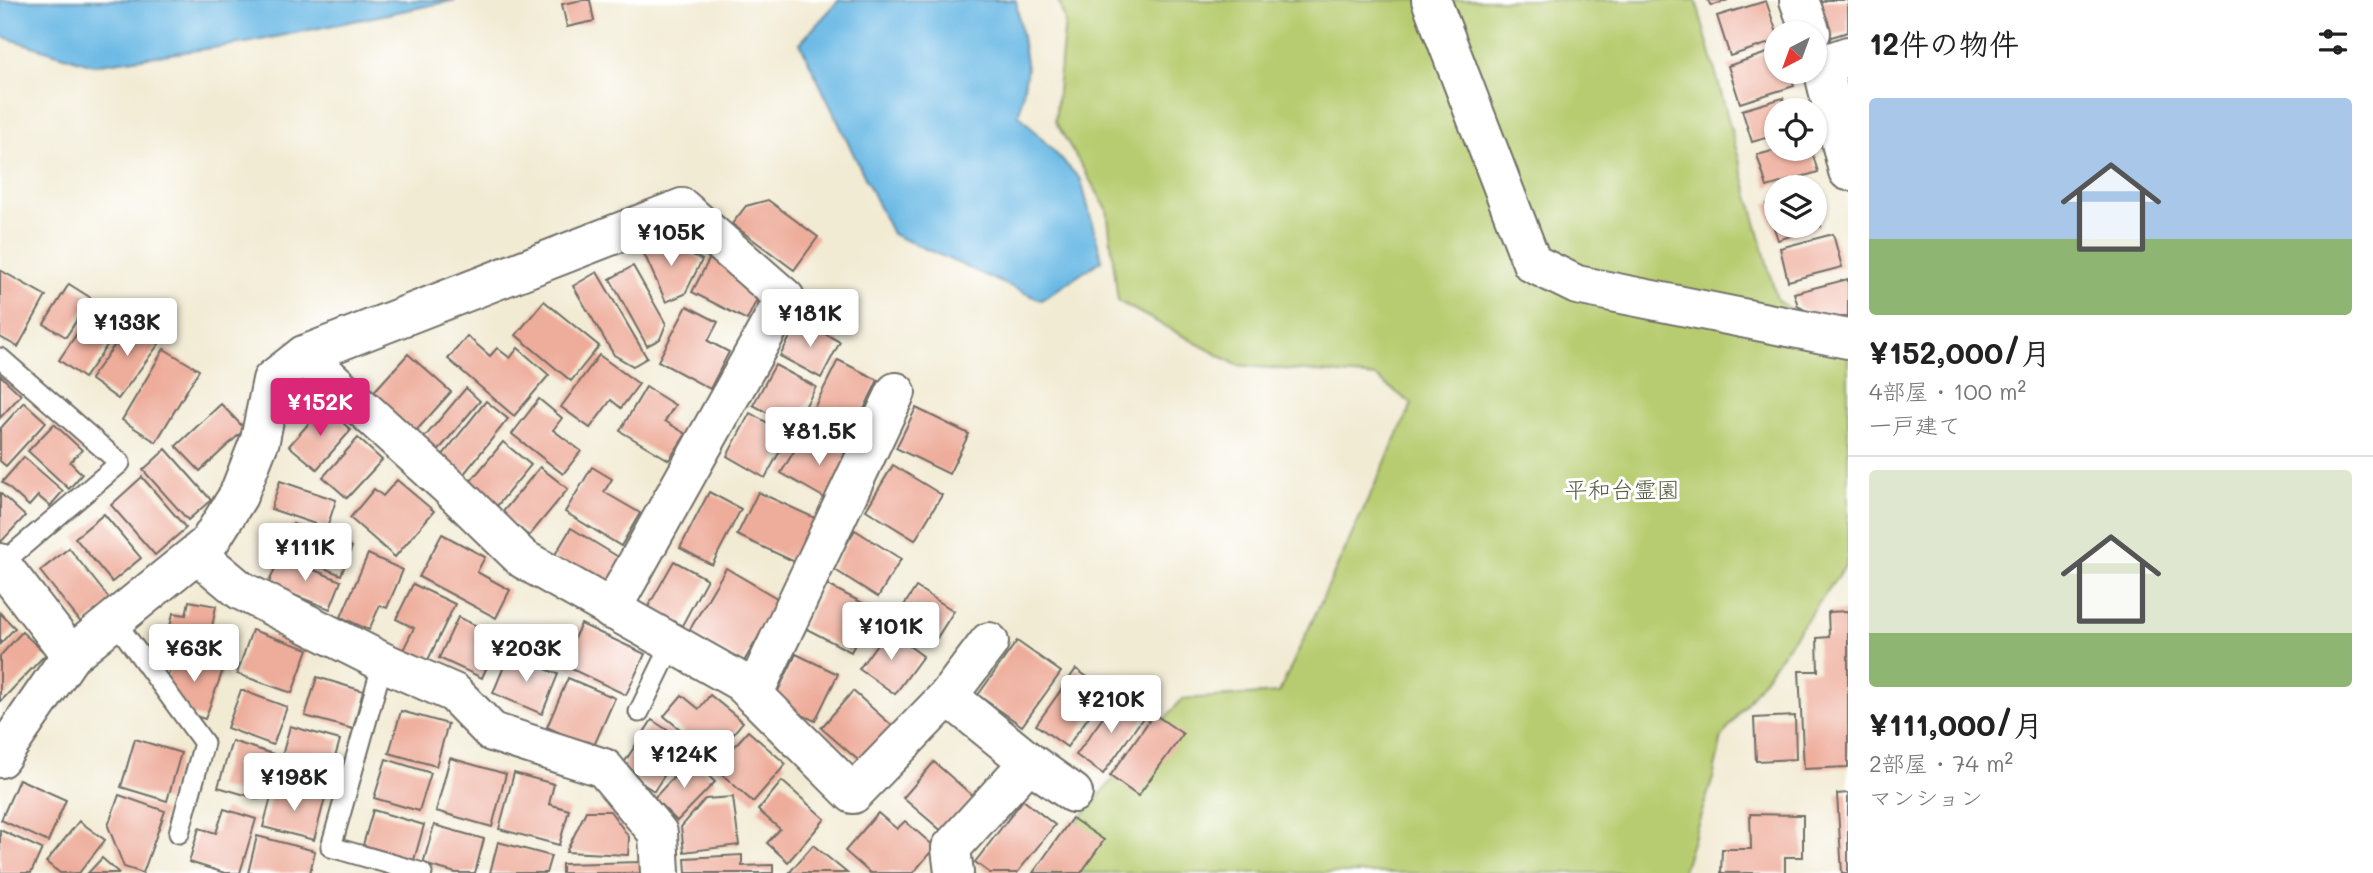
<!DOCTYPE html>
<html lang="ja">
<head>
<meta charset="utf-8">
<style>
  :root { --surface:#fff; --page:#f6f6f6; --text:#222; --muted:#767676; --line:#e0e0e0; --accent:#db2777 }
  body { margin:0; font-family:Mali,"Klee One",sans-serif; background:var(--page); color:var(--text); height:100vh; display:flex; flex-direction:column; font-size:26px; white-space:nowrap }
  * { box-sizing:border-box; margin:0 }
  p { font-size:23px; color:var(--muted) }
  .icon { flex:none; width:38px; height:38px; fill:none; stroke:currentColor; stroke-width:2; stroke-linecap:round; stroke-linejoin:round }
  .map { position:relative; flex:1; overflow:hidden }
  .drawer { display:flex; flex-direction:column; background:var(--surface); width:525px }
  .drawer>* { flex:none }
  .needle { width:46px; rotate:221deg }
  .fabs { position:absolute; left:1764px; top:21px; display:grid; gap:14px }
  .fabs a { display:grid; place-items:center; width:63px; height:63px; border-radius:50%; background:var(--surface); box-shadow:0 2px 5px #0004; font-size:35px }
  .price { position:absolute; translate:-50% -60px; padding:0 16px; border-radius:7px; background:#fff; color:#222; font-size:23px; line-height:46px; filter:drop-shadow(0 2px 4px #0008) }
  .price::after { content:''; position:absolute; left:50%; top:42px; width:21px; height:16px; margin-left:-10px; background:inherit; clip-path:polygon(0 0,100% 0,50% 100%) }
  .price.selected { background:var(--accent); color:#fff }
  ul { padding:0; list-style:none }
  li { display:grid; align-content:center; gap:14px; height:371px; padding:0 21px }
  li+li { border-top:2px solid var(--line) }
  li span { display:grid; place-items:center; height:217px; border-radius:7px; color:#555 }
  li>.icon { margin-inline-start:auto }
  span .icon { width:126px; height:126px; fill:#fffc; stroke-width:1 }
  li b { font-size:30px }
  h2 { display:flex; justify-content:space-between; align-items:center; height:84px; padding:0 21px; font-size:30px }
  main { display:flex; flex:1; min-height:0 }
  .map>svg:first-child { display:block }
</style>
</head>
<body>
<main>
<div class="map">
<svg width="1848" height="873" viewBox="0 0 1848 873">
  <rect width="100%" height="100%" fill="#fff"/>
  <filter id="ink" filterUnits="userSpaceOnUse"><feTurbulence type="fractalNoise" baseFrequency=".0143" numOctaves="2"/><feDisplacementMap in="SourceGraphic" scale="14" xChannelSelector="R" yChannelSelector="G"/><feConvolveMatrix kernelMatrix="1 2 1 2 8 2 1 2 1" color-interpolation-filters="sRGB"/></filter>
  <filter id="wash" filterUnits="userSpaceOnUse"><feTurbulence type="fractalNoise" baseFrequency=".00686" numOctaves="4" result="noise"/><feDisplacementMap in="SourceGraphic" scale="28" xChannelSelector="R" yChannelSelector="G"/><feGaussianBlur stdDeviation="1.57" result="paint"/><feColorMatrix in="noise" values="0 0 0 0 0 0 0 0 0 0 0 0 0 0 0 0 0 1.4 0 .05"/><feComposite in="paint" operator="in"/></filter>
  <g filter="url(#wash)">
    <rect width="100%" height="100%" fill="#f2ebd4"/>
    <polygon fill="#b7cc70" stroke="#717c4e" stroke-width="2" points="1058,0 1696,0 1777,300 1848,352 1848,550 1846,565 1722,737 1713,778 1682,873 1033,873 1182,699 1279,693 1412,404 1376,377 1237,365 1118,301 1107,209 1055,121 1065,21"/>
    <g fill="#6bb9e5" stroke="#4b7288" stroke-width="2">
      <polygon points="0,0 456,0 246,43 93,65 0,36"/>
      <polygon points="839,0 1016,0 1027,69 1019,115 1081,180 1102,260 1041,300 892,234 800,43"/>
    </g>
    <g id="blocks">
      <g fill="#eeac9a">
        <polygon points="583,0 590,0 594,21 567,27 562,4"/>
        <polygon points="1708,0 1728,0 1711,6"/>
        <polygon points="1827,0 1848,0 1848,32 1828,38 1816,4"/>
        <polygon points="1766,1 1777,33 1776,41 1730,56 1717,16"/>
        <polygon points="1776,50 1776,72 1789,72 1794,86 1740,103 1728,66"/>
        <polygon points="1783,98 1786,110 1776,110 1776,135 1752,142 1742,110"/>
        <polygon points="1780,149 1811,149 1818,172 1767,187 1757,155"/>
        <polygon points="768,200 818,237 794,270 732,224 746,206"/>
        <polygon points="1776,200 1776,226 1815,226 1815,217 1818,226 1822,226 1778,240 1766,204"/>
        <polygon points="1833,234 1842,267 1788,281 1780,248"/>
        <polygon points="661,238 702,260 685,294 666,302 641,247"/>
        <polygon points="712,254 760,293 747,320 692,292"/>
        <polygon points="633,266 666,324 660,339 647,346 610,279"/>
        <polygon points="0,270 46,296 18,347 0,337"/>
        <polygon points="597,272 647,358 633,366 614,355 573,286"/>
        <polygon points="1848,279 1848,316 1824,321 1798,306 1794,293"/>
        <polygon points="69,284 91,298 66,337 44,324"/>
        <polygon points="99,301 125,320 84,378 59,360"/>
        <polygon points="544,301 599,346 571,381 516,335"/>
        <polygon points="687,306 718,322 708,341 729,352 710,389 658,361"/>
        <polygon points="136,316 164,337 118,399 90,379"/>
        <polygon points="799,320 840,342 821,378 780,356"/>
        <polygon points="467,336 490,356 497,348 510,358 518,348 549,375 514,416 448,359"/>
        <polygon points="164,349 199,370 156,442 122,420"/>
        <polygon points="408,354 451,392 415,432 371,395"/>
        <polygon points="599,355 639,384 621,408 611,400 590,428 561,407"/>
        <polygon points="838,360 878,380 854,430 814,408"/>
        <polygon points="775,365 816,387 794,427 753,405"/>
        <polygon points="0,375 21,395 0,418"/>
        <polygon points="646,387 675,405 665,421 686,434 669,460 620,431"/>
        <polygon points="466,388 480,401 438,451 423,439"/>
        <polygon points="539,399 562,418 553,430 581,451 563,474 512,434"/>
        <polygon points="486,401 508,419 463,475 441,457"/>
        <polygon points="24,402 46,422 6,466 0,461 0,429"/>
        <polygon points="221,404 245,429 200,471 176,446"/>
        <polygon points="324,406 351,430 317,469 289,446"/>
        <polygon points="916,408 969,434 949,474 896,448"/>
        <polygon points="750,413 789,435 765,478 727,456"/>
        <polygon points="54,424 82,450 70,462 82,474 69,489 28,451"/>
        <polygon points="806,431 856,460 832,502 781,473"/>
        <polygon points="358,438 382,460 347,498 323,477"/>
        <polygon points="503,442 531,465 497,506 469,483"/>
        <polygon points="166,449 211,500 188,520 143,470"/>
        <polygon points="24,457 63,491 50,506 38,496 29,506 2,482"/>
        <polygon points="893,465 942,495 915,540 866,510"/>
        <polygon points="540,467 568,489 529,536 501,514"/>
        <polygon points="592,467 612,479 604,492 640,513 621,546 565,512"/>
        <polygon points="142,477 186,528 155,555 111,505"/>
        <polygon points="397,480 434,511 395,557 350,518 374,489 383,496"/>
        <polygon points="280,481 336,500 327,528 271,509"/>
        <polygon points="709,492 741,509 712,565 680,548"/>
        <polygon points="758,492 817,519 797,563 737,535"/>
        <polygon points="0,493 25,516 0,543"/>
        <polygon points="104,514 141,558 112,582 75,538"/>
        <polygon points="293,524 352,547 341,575 282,551"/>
        <polygon points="571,528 625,561 606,591 553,558"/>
        <polygon points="855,530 901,559 878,597 832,568"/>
        <polygon points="442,534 485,557 477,572 510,590 496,618 419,577"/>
        <polygon points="69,548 112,602 83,625 40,571"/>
        <polygon points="368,554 403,570 387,608 380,605 369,630 341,617"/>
        <polygon points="280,556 341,581 330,609 268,585"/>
        <polygon points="674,561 707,579 678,633 644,614"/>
        <polygon points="726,568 780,600 743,663 689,631"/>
        <polygon points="413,584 455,604 426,664 402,652 414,628 396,619"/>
        <polygon points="826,584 874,609 851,652 803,627"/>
        <polygon points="916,587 954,611 933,644 895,619"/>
        <polygon points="189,601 216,606 208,649 167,641 173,613 186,615"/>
        <polygon points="1848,611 1848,767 1804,769 1799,671 1818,671 1817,638 1829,637 1828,612"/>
        <polygon points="0,613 15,628 0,644"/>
        <polygon points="458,617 500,637 482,678 439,658"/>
        <polygon points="581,624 645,654 626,695 561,664"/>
        <polygon points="252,630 308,649 292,693 237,674"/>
        <polygon points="887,630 923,656 895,694 859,669"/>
        <polygon points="22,632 46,654 0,702 0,656"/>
        <polygon points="1017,641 1061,672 1022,726 978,695"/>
        <polygon points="176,653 223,670 205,719 192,715 166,681"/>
        <polygon points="509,654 558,674 542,714 493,693"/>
        <polygon points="796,654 838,674 815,721 773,701"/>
        <polygon points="1076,669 1107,691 1067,747 1036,725"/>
        <polygon points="317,677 363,691 353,729 305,716"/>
        <polygon points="568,678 615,698 593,748 547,727"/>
        <polygon points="241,690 287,707 273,745 227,728"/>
        <polygon points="853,691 897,730 865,766 821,728"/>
        <polygon points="682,695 699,709 710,695 743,722 714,757 664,716"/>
        <polygon points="1119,695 1145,715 1103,774 1076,755"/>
        <polygon points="401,711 448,724 436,766 389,753"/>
        <polygon points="1154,714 1183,734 1138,796 1110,776"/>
        <polygon points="1795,716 1796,759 1756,761 1754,718"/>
        <polygon points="652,720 686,742 654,791 620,769"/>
        <polygon points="290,726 340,740 327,785 278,771"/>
        <polygon points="748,731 786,764 753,802 715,768"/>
        <polygon points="135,739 181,753 167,801 121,787"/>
        <polygon points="232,741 273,754 259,799 218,787"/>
        <polygon points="450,758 506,774 492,827 436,811"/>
        <polygon points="386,759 431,773 419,811 374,798"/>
        <polygon points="691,759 715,782 677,821 654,798"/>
        <polygon points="934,762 974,797 943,832 903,798"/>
        <polygon points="514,773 554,784 549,804 569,810 559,845 499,829"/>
        <polygon points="19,779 66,800 48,842 1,820"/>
        <polygon points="782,781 825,819 788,862 767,843 780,829 758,810"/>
        <polygon points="274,786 325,798 314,840 263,827"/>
        <polygon points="1848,793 1848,873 1842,873 1837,794"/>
        <polygon points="119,795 165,811 143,873 124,867 108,826"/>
        <polygon points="733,797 739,845 684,852 681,827 705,799"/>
        <polygon points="1023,800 1055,825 1017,873 990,873 975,862"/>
        <polygon points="224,809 256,819 240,873 225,873 189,862 199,828 216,833"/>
        <polygon points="373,810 424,825 414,860 363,845"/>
        <polygon points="586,811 610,811 629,837 628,855 566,852"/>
        <polygon points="878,813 897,829 905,821 935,847 913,873 870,873 845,851"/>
        <polygon points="1750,814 1803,815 1803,857 1785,857 1785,873 1721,873 1722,849 1751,849"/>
        <polygon points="1072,818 1104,840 1081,873 1033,873"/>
        <polygon points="79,821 105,840 79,873 60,873 46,862"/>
        <polygon points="434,825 484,839 475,873 456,873 423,864"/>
        <polygon points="0,830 42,849 31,873 0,873"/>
        <polygon points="257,836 315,851 310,873 248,873"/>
        <polygon points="498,842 551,856 546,873 490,873"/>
        <polygon points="813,845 847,873 789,873"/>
        <polygon points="742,855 742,866 773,865 773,873 686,873 685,858"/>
        <polygon points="102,858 119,873 88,873"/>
        <polygon points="642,862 642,873 562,873 562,864"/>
      </g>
    </g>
  </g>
  <g filter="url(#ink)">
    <use href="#blocks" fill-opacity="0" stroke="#716e66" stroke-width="2"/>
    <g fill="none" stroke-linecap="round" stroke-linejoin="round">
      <g stroke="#716e66" stroke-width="23">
        <g id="lane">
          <polyline points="0,358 120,463 0,565"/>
          <polyline points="114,620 204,743 179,833"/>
          <polyline points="383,662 331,847 422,873"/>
          <polyline points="639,712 672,644"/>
        </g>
      </g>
      <g stroke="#716e66" stroke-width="42">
        <g id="street">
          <polyline points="1431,0 1532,263 1577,285 1848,339"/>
          <polyline points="1799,0 1811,33"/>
          <polyline points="1848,56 1822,65 1848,171"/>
          <polyline points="304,355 448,486 523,559 741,682 853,794 948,696 989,642"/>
          <polyline points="197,554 240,590 383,662 454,693 492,732 604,768 658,833 660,873"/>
          <polyline points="0,563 71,655"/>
          <polyline points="753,695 896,392"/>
          <polyline points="948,696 1029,762 1073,793"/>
          <polyline points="0,758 71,655 208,544 238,496 260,440 272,380 304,355 682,208 785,298 611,610"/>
          <polyline points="954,873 951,848 1029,762"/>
        </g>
      </g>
      <use href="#lane" stroke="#fff" stroke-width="19"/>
      <use href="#street" stroke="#fff" stroke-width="38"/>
    </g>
  </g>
  <g text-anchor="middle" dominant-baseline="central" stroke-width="6" stroke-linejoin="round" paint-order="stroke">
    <g font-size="23" fill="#555b40" stroke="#fff">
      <text x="1622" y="489">平和台霊園</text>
    </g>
  </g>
</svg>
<div class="fabs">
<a><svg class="needle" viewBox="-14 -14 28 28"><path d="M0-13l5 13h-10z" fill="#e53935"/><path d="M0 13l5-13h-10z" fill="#767676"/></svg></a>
<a><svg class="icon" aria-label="locate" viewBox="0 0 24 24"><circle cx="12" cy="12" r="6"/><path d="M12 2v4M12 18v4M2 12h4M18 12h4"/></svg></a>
<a><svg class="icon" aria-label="layers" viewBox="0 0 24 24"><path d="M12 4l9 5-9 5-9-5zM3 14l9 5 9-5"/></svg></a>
</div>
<b class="price" style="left:671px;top:268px">¥105K</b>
<b class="price" style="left:810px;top:349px">¥181K</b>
<b class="price" style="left:127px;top:358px">¥133K</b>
<b class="price selected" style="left:320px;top:438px">¥152K</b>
<b class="price" style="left:819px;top:467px">¥81.5K</b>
<b class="price" style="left:305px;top:583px">¥111K</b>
<b class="price" style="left:891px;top:662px">¥101K</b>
<b class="price" style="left:194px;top:684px">¥63K</b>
<b class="price" style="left:526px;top:684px">¥203K</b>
<b class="price" style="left:1111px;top:735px">¥210K</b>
<b class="price" style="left:684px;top:790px">¥124K</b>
<b class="price" style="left:294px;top:813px">¥198K</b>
</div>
<section class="drawer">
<h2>12件の物件<svg class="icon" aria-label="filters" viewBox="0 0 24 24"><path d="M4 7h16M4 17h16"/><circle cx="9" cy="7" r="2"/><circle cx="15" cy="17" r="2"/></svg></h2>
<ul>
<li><span style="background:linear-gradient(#a9c7e8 65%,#8fb573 0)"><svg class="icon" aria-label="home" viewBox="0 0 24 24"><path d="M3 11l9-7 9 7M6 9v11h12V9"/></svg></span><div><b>¥152,000/月</b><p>4部屋 · 100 m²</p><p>一戸建て</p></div></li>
<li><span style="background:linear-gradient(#dfe7d0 75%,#8fb573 0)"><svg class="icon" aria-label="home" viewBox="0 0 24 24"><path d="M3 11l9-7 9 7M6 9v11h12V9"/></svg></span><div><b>¥111,000/月</b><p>2部屋 · 74 m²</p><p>マンション</p></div></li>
</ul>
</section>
</main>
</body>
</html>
